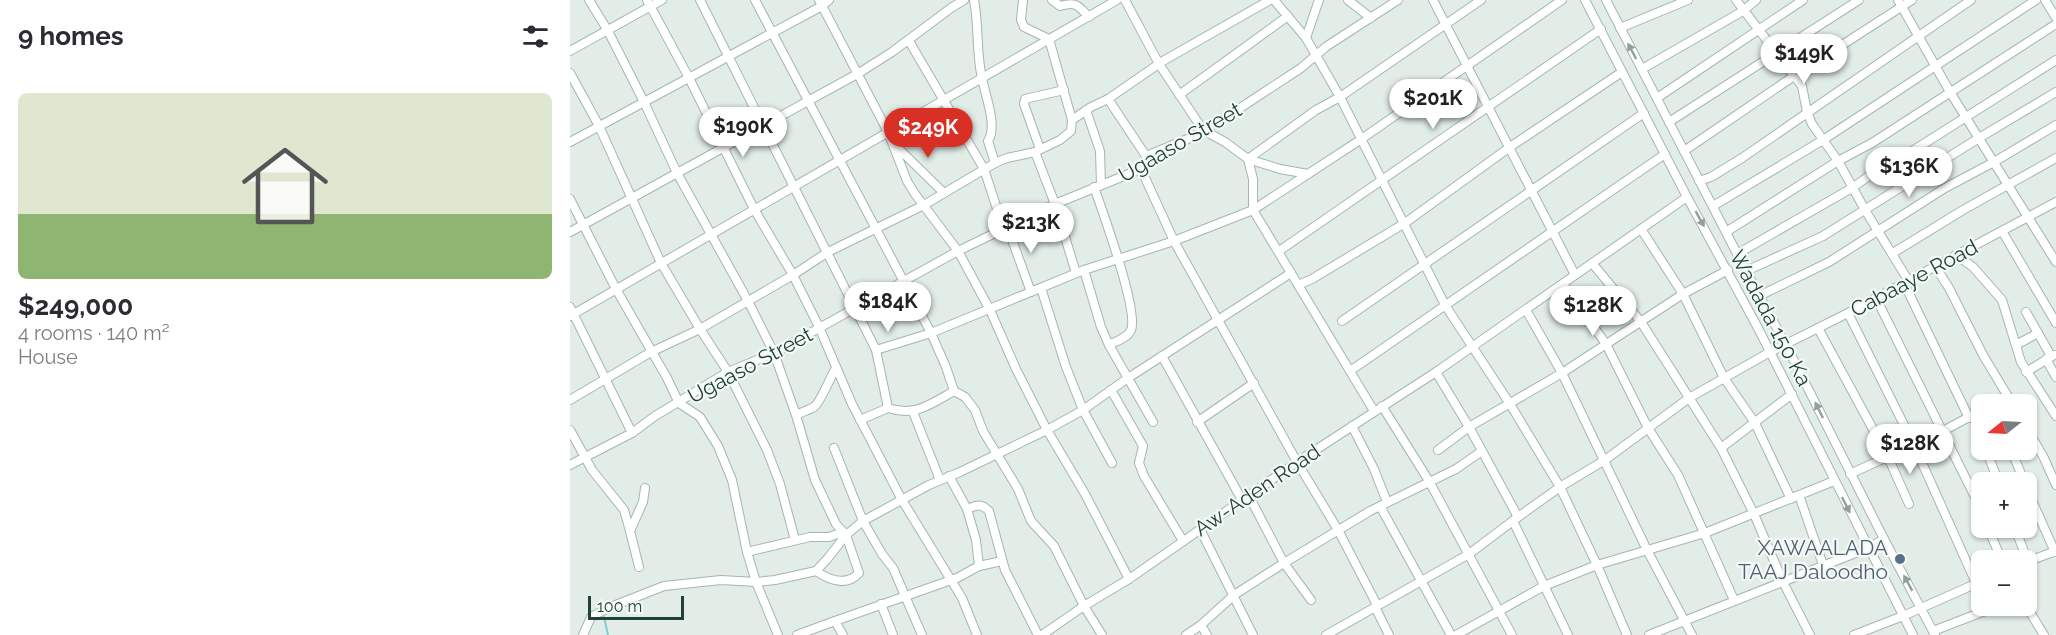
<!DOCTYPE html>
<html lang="en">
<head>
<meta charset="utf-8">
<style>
  :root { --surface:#fff; --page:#f2f2f3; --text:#2b2b33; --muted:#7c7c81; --line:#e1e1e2; --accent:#d93025 }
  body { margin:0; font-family:Raleway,sans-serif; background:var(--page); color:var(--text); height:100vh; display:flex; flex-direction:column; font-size:22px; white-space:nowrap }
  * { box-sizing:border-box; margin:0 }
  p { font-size:20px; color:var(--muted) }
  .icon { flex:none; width:33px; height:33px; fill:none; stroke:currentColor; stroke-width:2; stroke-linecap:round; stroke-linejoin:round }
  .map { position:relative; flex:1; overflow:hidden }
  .side { display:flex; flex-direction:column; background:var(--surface); width:570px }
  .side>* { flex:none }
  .needle { width:39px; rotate:252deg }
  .controls { position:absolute; left:1401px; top:394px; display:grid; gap:12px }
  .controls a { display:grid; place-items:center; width:66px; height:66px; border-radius:9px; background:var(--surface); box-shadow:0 2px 4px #0004; font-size:30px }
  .scale { position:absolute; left:18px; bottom:15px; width:96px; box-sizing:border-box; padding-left:6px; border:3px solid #204038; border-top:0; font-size:16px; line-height:21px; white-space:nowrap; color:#204038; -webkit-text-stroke:4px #f3faf6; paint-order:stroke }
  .price { position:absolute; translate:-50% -51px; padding:0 14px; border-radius:21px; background:#fff; color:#222; font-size:20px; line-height:39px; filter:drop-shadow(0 2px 3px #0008) }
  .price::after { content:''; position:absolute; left:50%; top:36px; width:18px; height:14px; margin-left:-9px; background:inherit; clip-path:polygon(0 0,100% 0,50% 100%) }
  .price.selected { background:var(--accent); color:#fff }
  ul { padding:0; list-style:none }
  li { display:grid; align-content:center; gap:12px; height:318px; padding:0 18px }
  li+li { border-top:2px solid var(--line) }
  li span { display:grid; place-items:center; height:186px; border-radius:9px; color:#555 }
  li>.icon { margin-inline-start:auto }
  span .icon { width:108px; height:108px; fill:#fffc; stroke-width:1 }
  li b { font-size:26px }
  h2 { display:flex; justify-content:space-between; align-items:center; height:72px; padding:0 18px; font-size:26px }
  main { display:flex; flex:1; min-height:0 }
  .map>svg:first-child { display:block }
</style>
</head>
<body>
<main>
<section class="side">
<h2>9 homes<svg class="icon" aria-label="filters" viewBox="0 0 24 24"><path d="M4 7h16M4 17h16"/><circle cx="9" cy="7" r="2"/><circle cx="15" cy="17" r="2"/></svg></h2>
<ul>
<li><span style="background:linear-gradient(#dfe7d0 65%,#8fb573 0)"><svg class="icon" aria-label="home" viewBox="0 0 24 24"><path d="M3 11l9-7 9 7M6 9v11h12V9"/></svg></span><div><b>$249,000</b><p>4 rooms · 140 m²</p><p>House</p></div></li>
</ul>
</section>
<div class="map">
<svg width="1486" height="635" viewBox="0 0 1486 635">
  <rect width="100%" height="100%" fill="#e2ede8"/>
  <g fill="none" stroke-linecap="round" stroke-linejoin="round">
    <polyline stroke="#84cbd8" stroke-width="2" points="34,617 38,635"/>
    <g stroke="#a4b6b0" stroke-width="10">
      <g id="minor">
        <path d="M 19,0 L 38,31 L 74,102 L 107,173 L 178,301 L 204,353 L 226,415 L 245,480 L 266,524 L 276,535 L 289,573 C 276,587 259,580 246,571"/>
        <polyline points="77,0 119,78 184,209 223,275 249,327 282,404 332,500 392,598 407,635"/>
        <polyline points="130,0 306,350 361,333 514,270 604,241 683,210 790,140 992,0"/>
        <path d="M 185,0 L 361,333 L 376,367 L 384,391 C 361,404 345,417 318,408 L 290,420"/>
        <polyline points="249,0 318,132 337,181 345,194 388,251 420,310 446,369 477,430 515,494 559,579"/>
        <path d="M 404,0 C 409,25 406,53 412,78 C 415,95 428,126 418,141 L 425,163"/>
        <polyline points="453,0 451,20 454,27 479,39 502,120"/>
        <path d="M 482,0 L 490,6 C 507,1 508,6 519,17"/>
        <polyline points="555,0 589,64 633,130 655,142 678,159 683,179 683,210 804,411"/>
        <polyline points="704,0 736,38 770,97 875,305 940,404 990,487 1027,565 1057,635"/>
        <polyline points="778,0 801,18"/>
        <polyline points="863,0 1005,275"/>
        <polyline points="1015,0 1117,197 1189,330 1343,635"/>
        <polyline points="1036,0 1176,271 1216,345 1314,539 1365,635"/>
        <polyline points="1166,0 1232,86 1237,112 1242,124 1268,161 1295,210 1338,280"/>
        <polyline points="1328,0 1380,92 1486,262"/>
        <polyline points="1475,0 1486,18"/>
        <polyline points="1050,28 1118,0"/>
        <polyline points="736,38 749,0"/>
        <polyline points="339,41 414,169 433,227"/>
        <polyline points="0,51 92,0"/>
        <polyline points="1072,69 1173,11 1186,0"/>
        <polyline points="0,73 29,126 91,263 130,329 158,372 197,450 210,484 225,540"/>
        <polyline points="609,95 718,16"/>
        <polyline points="1087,98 1233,0"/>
        <polyline points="538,99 578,159"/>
        <polyline points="516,110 530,151 531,185"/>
        <polyline points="1099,122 1289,0"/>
        <polyline points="0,142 252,6 259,0"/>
        <polyline points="327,147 374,193"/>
        <polyline points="470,149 454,104 455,99 494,90"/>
        <polyline points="1114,151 1224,76 1342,0"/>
        <polyline points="465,152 485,204 506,273"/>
        <polyline points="678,159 746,110 770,97 911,0"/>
        <polyline points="678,159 710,169 738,174"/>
        <polyline points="571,169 604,241 727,462 768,530 807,605"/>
        <polyline points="1129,181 1141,177 1172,158 1401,0"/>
        <path d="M 524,187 C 532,210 569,311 561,330 C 558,338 546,341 539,345"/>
        <polyline points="0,199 46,289 97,378 109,403 130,417 148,446 162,480 177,552 186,582 208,635"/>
        <polyline points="1143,206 1253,140 1466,0"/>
        <polyline points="437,226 461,292"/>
        <polyline points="1071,229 1113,294 1154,378 1185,423 1221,499"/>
        <polyline points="1432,231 1486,323"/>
        <polyline points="0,232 289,73 322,52 381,8 394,0"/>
        <polyline points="1156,232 1268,161 1302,143 1486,24"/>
        <polyline points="709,251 1031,29"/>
        <polyline points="1323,253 1393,210 1486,158"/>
        <polyline points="1167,254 1282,188 1299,176 1344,150 1486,60"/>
        <polyline points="1386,255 1403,267 1432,300 1451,362 1486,416"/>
        <polyline points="1022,263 1071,322 1151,448 1184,514 1213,582 1240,635"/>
        <polyline points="1365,266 1379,288 1413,355 1443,405"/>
        <polyline points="514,270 531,327 539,345 583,422"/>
        <polyline points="1176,271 1253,236 1409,138 1486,92"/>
        <polyline points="1334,283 1399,418"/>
        <polyline points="993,284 1036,344 1078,428 1108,475 1164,600"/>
        <polyline points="728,285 742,279 835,223 940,147 1052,72"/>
        <polyline points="471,288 496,367 513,410 542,463"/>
        <polyline points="1189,296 1259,262 1375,188 1424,162 1486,125"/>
        <polyline points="1306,298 1412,511"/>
        <polyline points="0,307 62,433"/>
        <polyline points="956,310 992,373 1077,550 1122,635"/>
        <polyline points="1456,312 1481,356"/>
        <polyline points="1278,313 1344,445 1406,583"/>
        <polyline points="0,316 547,0"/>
        <polyline points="772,321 1074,113"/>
        <polyline points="1248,328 1318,457 1339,504"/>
        <polyline points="1446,345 1468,333"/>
        <polyline points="306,350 318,408"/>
        <polyline points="592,356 672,500"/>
        <polyline points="1476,359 1486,377"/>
        <polyline points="780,371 1095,154"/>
        <polyline points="866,372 899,427 948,517"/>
        <polyline points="1456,372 1484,355"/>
        <polyline points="541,390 573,446 569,463 574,476 613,541"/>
        <polyline points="384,391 395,397 405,410 413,431 448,489 461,521 484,546 514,606 532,635"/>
        <polyline points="0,400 81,352 130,329 223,275 258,252 354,205 425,163 437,158 465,152 490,140 501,131 502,120 521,107 538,99 593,61 700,0"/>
        <polyline points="1421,405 1437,395"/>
        <polyline points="812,406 859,481 942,635"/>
        <polyline points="343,412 370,480"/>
        <path d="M 226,415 C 232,412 239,410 244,407 C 251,402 260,377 266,368"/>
        <polyline points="1403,415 1412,437"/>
        <polyline points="627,422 684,383"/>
        <polyline points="782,426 804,469 817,502"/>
        <polyline points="1456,427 1474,458 1486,485"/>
        <polyline points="0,430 22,470 54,510 60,531"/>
        <polyline points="264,448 293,521 312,554 323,568 352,635"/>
        <polyline points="1151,448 1222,394"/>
        <polyline points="868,450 899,427 992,373 1113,294 1158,270"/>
        <polyline points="1416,450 1429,483"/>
        <polyline points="1441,450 1455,483"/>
        <polyline points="0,465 62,433 85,416 158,372 204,353 388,251 485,204 571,169 581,154 620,138 658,116 731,68 757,46 828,0"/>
        <polyline points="1280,474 1373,431 1412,410"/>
        <polyline points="1456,487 1485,552"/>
        <polyline points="1229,495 1253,565"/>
        <polyline points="679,496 714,563 741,600"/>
        <polyline points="810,506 881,635"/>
        <path d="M 397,509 C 407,505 411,503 419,511 L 435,570 L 468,635"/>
        <polyline points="943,521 998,635"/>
        <polyline points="1418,528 1432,561"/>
        <polyline points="1445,528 1458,562"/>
        <polyline points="630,529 683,635"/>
        <polyline points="177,552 240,537 259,537 273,532"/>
        <polyline points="1456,562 1486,551"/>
        <polyline points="409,566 432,561"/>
        <polyline points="69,567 60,531 73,502 75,488"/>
        <polyline points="311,604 323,635"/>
        <polyline points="1456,606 1474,635"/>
        <polyline points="805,607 819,635"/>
        <polyline points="265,621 387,578 409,566 406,540 397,509 379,476"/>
        <polyline points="631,625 637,635"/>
        <polyline points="1363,631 1428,606"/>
        <polyline points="13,635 21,617 38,608 94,586 151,580 186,582 205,580 246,571 258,558 276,535 293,521 359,485 390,472 477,430 513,410 558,378 721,273"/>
        <polyline points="227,635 265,621 273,635"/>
        <polyline points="472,635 514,606 559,579 727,462 866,372 1117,197"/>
        <polyline points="616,635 631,625 664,595 714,563 800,511 886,469 912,451"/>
        <polyline points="756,635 899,554 948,517 990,487 1035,460 1119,398 1200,352 1278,313 1486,202"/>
        <polyline points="886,635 974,586 1027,565 1135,533 1264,481"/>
        <polyline points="1079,635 1298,548 1314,539"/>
        <polyline points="1284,635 1333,616 1412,581"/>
      </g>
    </g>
    <use href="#minor" stroke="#fff" stroke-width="8"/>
  </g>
  <defs><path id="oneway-solid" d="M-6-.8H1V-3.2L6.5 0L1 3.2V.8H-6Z" transform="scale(1.5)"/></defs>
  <g fill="#90a09c">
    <use href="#oneway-solid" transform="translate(1062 51) rotate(-118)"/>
    <use href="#oneway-solid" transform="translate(1130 219) rotate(61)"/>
    <use href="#oneway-solid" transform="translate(1249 410) rotate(-116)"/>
    <use href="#oneway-solid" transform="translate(1276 505) rotate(63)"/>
    <use href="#oneway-solid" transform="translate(1338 583) rotate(-119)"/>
  </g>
  <circle fill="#5c6f8a" stroke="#f3faf6" stroke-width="2" cx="1330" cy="559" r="6"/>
  <g text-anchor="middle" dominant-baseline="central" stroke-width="4.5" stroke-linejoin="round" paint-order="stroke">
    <g font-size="21" fill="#204038" stroke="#f3faf6">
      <text transform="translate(610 142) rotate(-30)">Ugaaso Street</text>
      <text transform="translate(1344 278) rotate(-28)">Cabaaye Road</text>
      <text transform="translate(1201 318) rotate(62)">Wadada 150 Ka</text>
      <text transform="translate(180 365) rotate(-28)">Ugaaso Street</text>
      <text transform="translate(687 490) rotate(-34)">Aw-Aden Road</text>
    </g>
    <g font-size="21" fill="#4e5e75" stroke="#f3faf6" text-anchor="end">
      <text x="1318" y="547">XAWAALADA<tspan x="1318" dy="24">TAAJ Daloodho</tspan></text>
    </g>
  </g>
</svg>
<div class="controls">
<a><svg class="needle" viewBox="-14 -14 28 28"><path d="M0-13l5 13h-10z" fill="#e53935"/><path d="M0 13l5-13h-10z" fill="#7c7c81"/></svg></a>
<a>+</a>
<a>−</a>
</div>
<div class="scale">100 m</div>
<b class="price" style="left:1234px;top:85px">$149K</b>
<b class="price" style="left:863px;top:130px">$201K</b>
<b class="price" style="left:173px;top:158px">$190K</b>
<b class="price selected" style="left:358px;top:159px">$249K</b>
<b class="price" style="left:1339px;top:198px">$136K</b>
<b class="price" style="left:461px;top:254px">$213K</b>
<b class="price" style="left:318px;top:333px">$184K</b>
<b class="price" style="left:1023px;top:337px">$128K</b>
<b class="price" style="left:1340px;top:475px">$128K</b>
</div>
</main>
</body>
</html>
